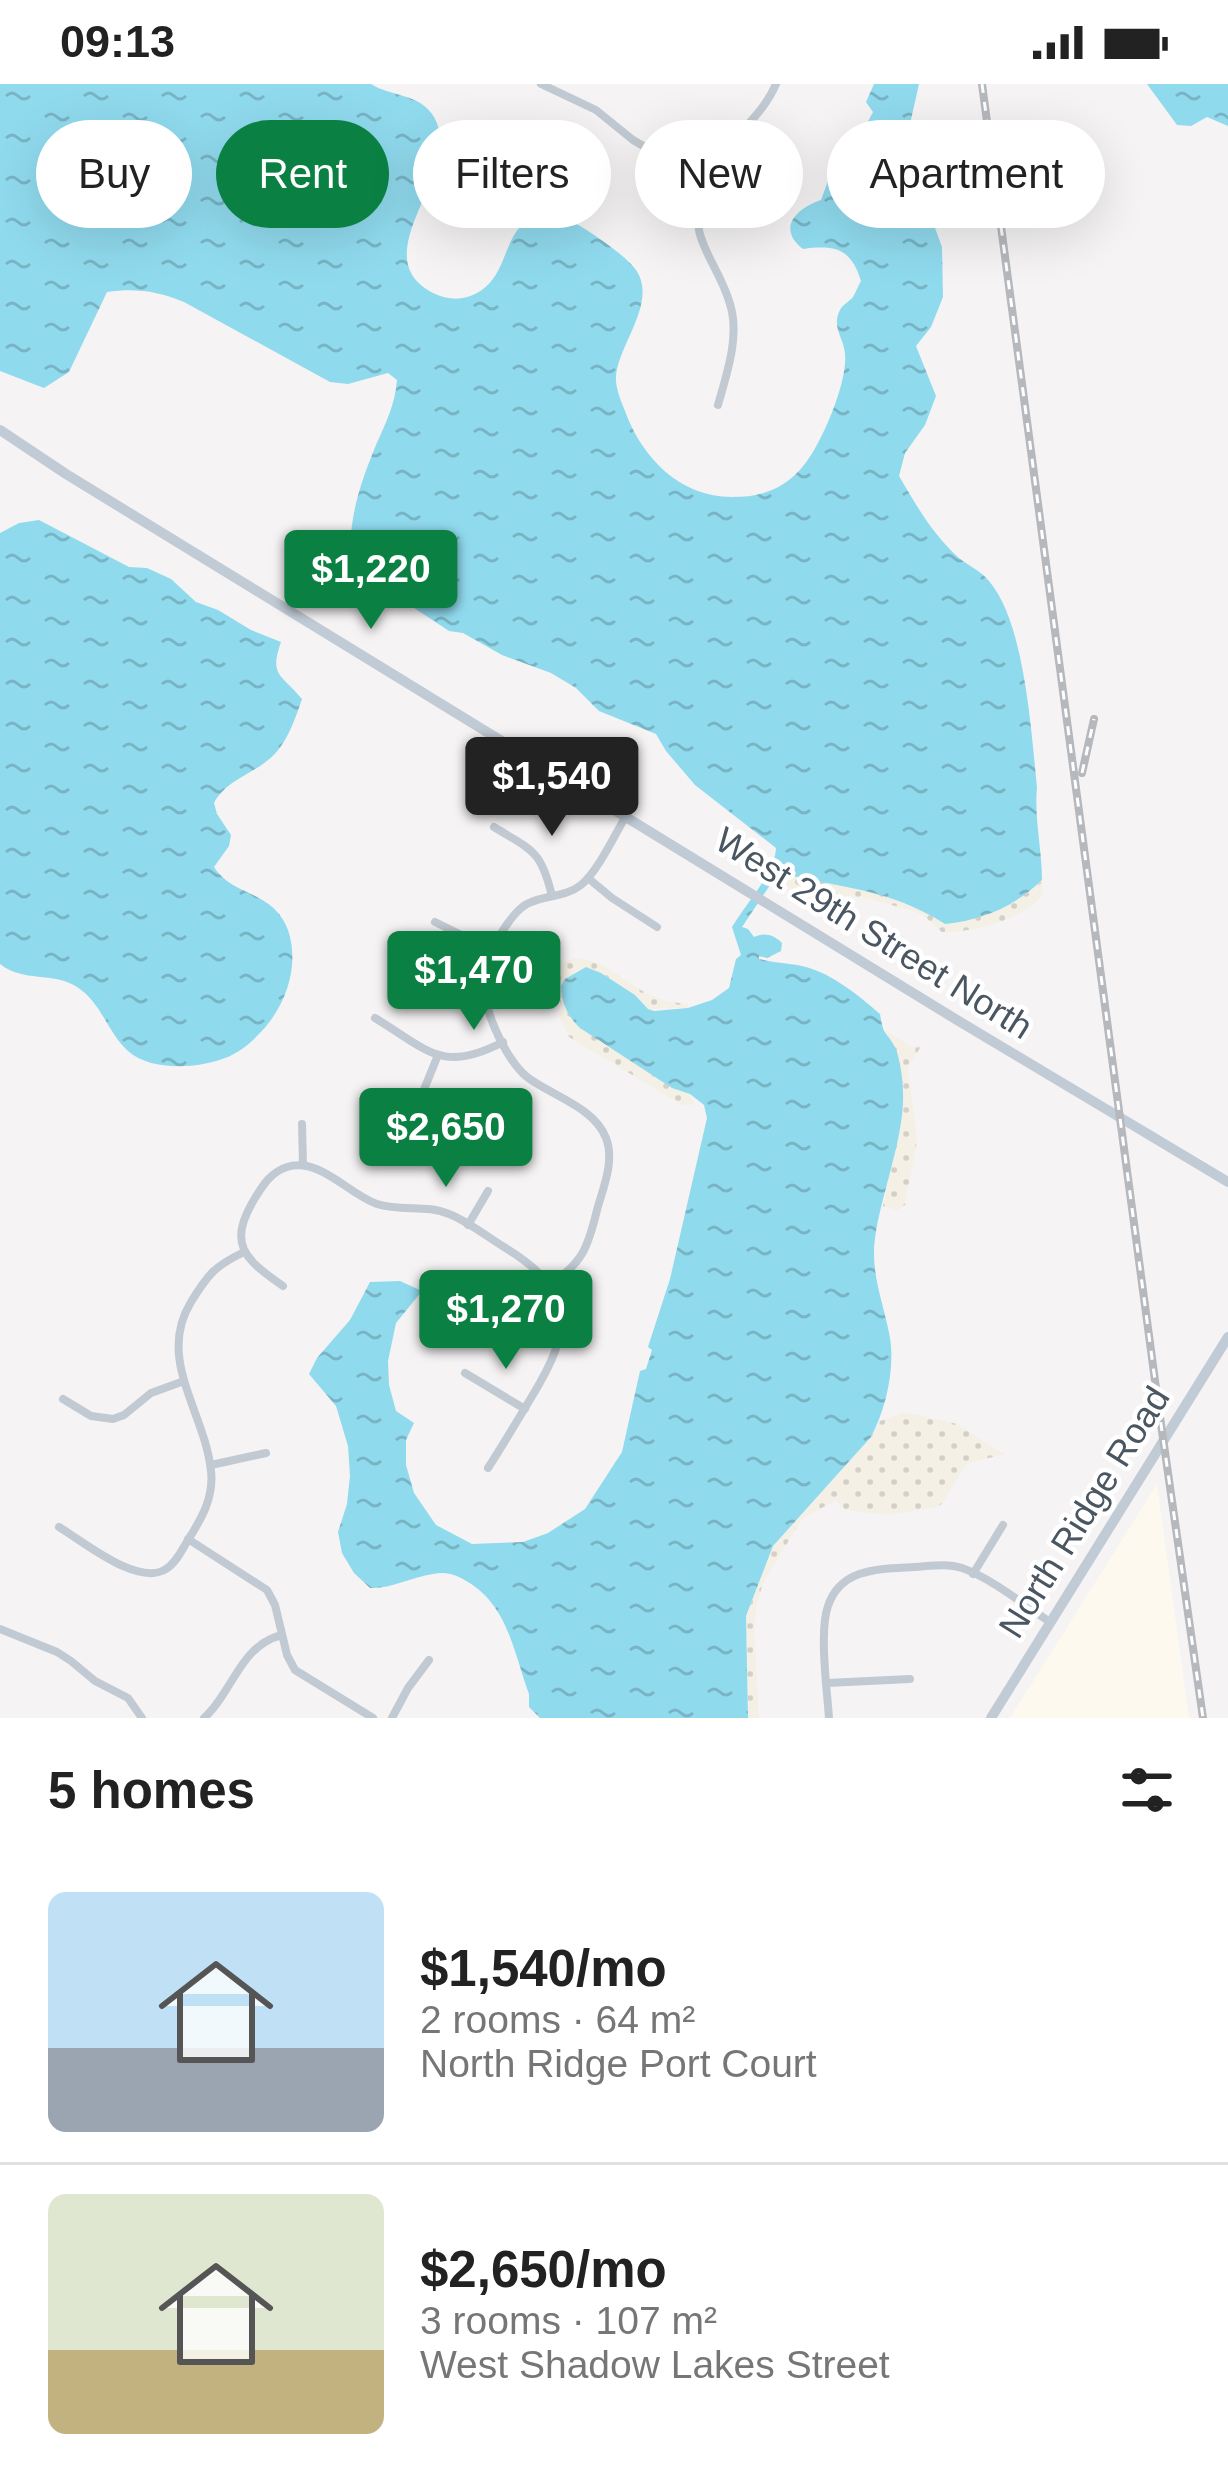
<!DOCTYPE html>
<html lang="en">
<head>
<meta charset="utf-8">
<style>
  :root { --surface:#fff; --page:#f6f6f6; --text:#222; --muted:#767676; --line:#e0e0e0; --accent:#0b8043 }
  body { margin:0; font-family:Arial,sans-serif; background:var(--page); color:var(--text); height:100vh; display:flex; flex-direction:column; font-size:45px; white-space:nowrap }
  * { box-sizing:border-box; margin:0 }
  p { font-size:39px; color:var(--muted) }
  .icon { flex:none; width:66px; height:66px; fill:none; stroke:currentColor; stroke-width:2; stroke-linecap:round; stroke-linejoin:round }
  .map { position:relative; height:1634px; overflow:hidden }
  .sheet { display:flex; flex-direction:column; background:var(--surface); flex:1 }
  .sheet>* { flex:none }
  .banner { position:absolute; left:36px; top:36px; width:1158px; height:108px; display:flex; gap:24px }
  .price { position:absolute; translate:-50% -102px; padding:0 27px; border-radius:12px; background:var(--accent); color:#fff; font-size:39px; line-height:78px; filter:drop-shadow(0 3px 6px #0008) }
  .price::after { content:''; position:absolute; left:50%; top:72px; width:36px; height:27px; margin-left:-18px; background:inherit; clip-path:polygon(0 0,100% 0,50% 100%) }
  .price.on { background:#222; color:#fff }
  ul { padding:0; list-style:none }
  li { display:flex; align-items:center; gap:36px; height:300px; padding:0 48px }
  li+li { border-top:3px solid var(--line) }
  li span { display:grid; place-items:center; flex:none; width:336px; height:240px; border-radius:18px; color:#555 }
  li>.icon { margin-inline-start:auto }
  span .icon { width:144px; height:144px; fill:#fffc; stroke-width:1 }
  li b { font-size:51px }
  h2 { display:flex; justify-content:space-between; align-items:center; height:144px; padding:0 48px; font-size:51px }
  .chip { padding:0 42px; border-radius:54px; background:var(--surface); box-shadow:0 12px 48px #0002; font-size:42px; line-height:108px }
  .chip.on { background:var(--accent); color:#fff }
  .status { display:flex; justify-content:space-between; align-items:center; height:84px; padding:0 60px; background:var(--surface); direction:ltr }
  .status svg { height:33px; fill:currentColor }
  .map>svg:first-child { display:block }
</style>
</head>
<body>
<div class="status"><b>09:13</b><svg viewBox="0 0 49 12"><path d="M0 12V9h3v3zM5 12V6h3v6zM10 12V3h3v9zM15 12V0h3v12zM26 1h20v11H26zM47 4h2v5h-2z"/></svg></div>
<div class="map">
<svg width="1228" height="1634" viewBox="0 0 1228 1634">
  <defs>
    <pattern id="sand-dots" width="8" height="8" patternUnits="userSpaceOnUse" patternTransform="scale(3)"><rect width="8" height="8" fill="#f5f0e5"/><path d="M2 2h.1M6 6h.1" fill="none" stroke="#d4d0c7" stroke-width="1.8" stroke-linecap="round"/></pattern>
    <pattern id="water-ripples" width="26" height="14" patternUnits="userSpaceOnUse" patternTransform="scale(3)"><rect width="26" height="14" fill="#90daee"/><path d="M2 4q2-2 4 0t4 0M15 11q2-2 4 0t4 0" fill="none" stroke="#78b4c4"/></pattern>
  </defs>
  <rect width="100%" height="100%" fill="#f5f3f3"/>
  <polygon fill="#fdf9ef" points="1157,1400 1189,1634 1010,1634"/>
  <g fill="url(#sand-dots)">
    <path d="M 785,790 C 831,801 877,804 920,824 C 929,828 937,834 945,840 L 1030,808 L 1042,796 L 1043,808 C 1030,835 970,849 942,848 L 924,832 L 914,827 L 862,813 L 836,812 L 818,821 L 781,798 Z"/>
    <path d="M 575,874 C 606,876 622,897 648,910 C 661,916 673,919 688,920 L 688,924 L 648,925 L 635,911 L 601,889 L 580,943 L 672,1004 L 690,1010 L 694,1020 L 684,1022 L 569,953 L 559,930 L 564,926 C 552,901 542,885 575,874 Z"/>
    <polygon points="883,945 912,963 921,962 908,984 917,1057 905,1121 897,1126 883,1122 903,1010 896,967"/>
    <polygon points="905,1328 957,1340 1004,1370 966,1380 942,1420 936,1423 888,1431 845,1426 836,1416 802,1435 764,1497 757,1518 754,1547 759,1634 748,1634 746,1532 773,1462 871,1353 880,1337"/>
  </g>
  <g fill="url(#water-ripples)">
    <path d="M 0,0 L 371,0 C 391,13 420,9 434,33 C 466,88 360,171 433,209 C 448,216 462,217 477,209 C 502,195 502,170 516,148 C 521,141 529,135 535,129 C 545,129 554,129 562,132 C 581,141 625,170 636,186 C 658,218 618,261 616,292 C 615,303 621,317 625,327 C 642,374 680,413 732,413 C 762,413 785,405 804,381 C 822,359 848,297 845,270 C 844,254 831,243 840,226 C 842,221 850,217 853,213 C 856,208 858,202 861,197 C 851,164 835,161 803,165 C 776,144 797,124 821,116 L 837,73 L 859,55 L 873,28 L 866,18 L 874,0 L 919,0 L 910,40 L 910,75 L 942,163 L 943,213 L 931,243 L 916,262 L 936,312 L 925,341 L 905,369 L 899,392 C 916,421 933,451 959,474 C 969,482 981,487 989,497 C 1025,539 1031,647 1037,703 C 1034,734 1042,765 1042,796 C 1014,823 983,836 945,840 C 890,805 846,805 785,790 L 772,798 L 742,843 L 748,845 L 754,853 C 765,848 774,851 782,859 L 781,867 L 767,874 L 759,872 L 759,875 C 772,878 784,879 797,881 C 828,886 857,910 880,930 C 884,954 885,945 895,963 C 900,974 903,996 903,1008 C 905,1052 881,1110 875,1154 C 870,1189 884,1220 890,1254 C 895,1285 886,1325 871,1353 L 773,1462 L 746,1532 L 748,1634 L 540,1634 L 529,1623 L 529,1610 C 514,1569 508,1522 468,1498 C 456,1491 448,1487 433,1490 C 411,1493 392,1505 370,1504 L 354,1489 L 342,1469 L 338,1448 L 347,1420 L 350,1392 L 348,1362 L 336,1322 L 309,1290 L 317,1274 L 350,1236 L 370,1198 L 400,1197 L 422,1207 L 396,1239 L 388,1277 L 389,1301 L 396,1327 L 414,1339 L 406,1356 L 406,1381 L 414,1409 L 436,1441 L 472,1460 L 523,1458 L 548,1449 L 585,1425 L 622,1368 L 640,1287 L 646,1285 L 652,1266 L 648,1263 L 670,1195 L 707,1034 L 704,1021 L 690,1010 L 672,1004 L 580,944 C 568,933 561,918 561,902 L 565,895 L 586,883 L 601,889 L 635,911 L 648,925 L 654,927 L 688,924 L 712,916 L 729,904 L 736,875 L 741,871 L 732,843 C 746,819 775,789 776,764 L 695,701 L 666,667 L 656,650 L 599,627 L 576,604 L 551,589 L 502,571 L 463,549 L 449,547 L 352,483 C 346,440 360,400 376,361 C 386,338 395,321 397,296 L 388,289 L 348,300 L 330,298 L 184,218 C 157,207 136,204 107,208 L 69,288 L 44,304 L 0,287 Z"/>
    <polygon points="1147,0 1228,0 1228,42 1207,33 1191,42 1177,41"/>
    <path d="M 39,436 L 129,483 L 147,484 L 171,495 L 196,518 L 218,526 L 251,546 L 281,558 C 269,592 281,590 302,615 C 295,635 286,663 268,676 C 249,692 227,696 214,719 L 217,730 L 231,751 L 229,762 L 214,783 C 233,813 273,806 288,846 C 298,876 290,908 273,933 C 261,950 244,967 225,974 C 197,985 150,987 128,967 C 107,948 102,919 77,903 C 52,887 24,899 0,880 L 0,449 L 19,439 Z"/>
  </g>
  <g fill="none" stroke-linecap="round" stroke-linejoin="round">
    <g stroke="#c1cad2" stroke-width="8">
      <polyline points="541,0 596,26 633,56 704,97"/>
      <path d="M 718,321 C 727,289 740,252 730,220 C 717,175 687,157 701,106 C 712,65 759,41 776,0"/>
      <path d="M 494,743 C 533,767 541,766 552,812"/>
      <polyline points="588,794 612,814 657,843"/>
      <polyline points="435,838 492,866"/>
      <path d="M 375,934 C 428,966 442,990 503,958"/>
      <polyline points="423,1008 438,971"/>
      <polyline points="302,1040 303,1081"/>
      <polyline points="468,1141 488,1107"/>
      <path d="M 550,1200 C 583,1179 588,1163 597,1126 C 603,1104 615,1077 606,1054 C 594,1023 552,1012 527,993 C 505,976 477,914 484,886 C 488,868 512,826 529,819 C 546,811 566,813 581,801 C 598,787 614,752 626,732"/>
      <path d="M 283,1202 C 244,1175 227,1160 255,1114 C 263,1101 271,1088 287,1083 C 320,1073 348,1110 377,1120 C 401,1128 427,1120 449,1130 C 469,1138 486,1152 504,1163 C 578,1208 573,1245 531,1314 C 517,1337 503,1361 488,1384"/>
      <polyline points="465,1289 525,1325"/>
      <polyline points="63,1315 91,1332 113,1335 124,1331 151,1309 184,1297"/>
      <polyline points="211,1381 266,1369"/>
      <path d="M 59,1443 C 84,1458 138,1503 166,1485 C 176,1479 182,1466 188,1456 C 202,1434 214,1413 211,1387 C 205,1328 156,1275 191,1218 C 208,1190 215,1182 244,1168"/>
      <polyline points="188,1455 267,1506 275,1521 287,1571 295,1586 373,1634"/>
      <polyline points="973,1490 1003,1441"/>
      <polyline points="0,1545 57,1568 71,1577 95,1597 128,1614 142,1634"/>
      <polyline points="827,1599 910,1595"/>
      <path d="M 204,1634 C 233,1608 240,1561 282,1551"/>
      <polyline points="392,1634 408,1604 429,1576"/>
      <path d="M 829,1634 C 827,1605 819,1547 828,1522 C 841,1483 881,1485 915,1483 C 930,1482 947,1479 962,1484 C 991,1494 1024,1521 1050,1538"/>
    </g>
    <g stroke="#c1cbd6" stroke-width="10">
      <polyline points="0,346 66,390 957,936 1228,1098"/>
      <polyline points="991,1634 1228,1253"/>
    </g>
    <g stroke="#b5b8bd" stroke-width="8">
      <g id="rail">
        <polyline points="982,0 1158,1319 1203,1634"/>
        <polyline points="1082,689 1094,635"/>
      </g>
    </g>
    <use href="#rail" stroke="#fff" stroke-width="3" stroke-dasharray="9" stroke-linecap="butt"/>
  </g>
  <g text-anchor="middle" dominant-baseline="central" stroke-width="9" stroke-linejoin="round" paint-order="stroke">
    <g font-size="36" fill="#4a5661" stroke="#fff">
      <text transform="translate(874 849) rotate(32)">West 29th Street North</text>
      <text transform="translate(1084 1428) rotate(-58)">North Ridge Road</text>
    </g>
  </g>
</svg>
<b class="price" style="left:371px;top:548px">$1,220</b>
<b class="price on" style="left:552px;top:755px">$1,540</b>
<b class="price" style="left:474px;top:949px">$1,470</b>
<b class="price" style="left:446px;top:1106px">$2,650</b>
<b class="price" style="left:506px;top:1288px">$1,270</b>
<div class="banner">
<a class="chip">Buy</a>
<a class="chip on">Rent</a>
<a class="chip">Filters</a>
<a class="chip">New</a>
<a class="chip">Apartment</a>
</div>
</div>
<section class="sheet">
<h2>5 homes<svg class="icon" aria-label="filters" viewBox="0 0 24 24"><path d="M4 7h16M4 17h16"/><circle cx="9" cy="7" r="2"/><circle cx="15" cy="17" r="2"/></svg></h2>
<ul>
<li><span style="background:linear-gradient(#bfe0f5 65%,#9aa5b1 0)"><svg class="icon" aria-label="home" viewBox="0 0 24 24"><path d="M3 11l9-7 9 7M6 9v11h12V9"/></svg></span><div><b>$1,540/mo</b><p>2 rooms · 64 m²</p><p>North Ridge Port Court</p></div></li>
<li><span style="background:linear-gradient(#dfe7d0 65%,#c2b280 0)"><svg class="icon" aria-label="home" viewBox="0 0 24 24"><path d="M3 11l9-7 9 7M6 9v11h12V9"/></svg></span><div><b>$2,650/mo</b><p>3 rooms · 107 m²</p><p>West Shadow Lakes Street</p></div></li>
</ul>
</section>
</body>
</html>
